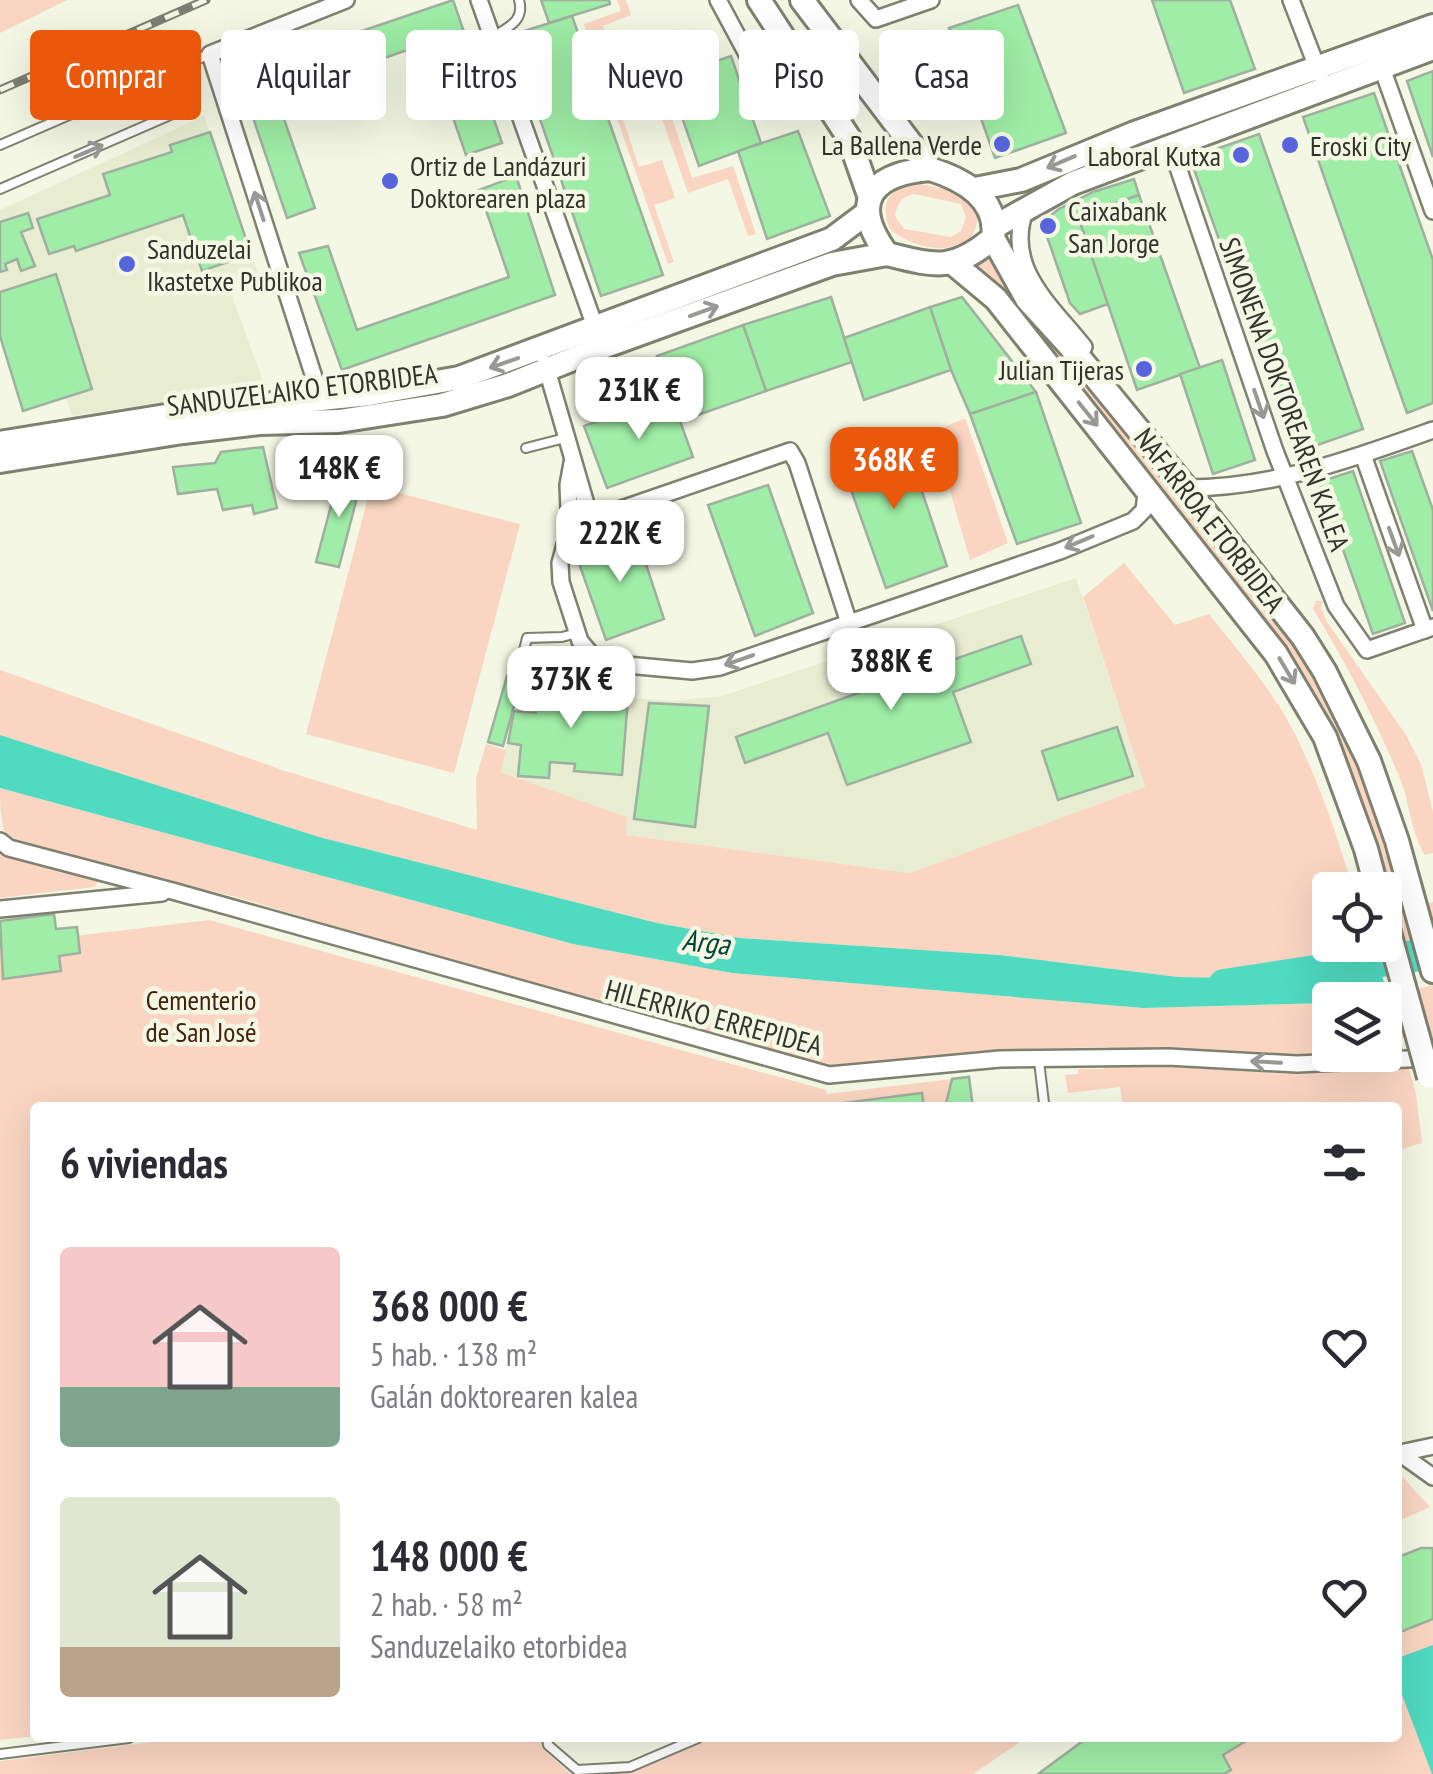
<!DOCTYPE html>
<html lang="es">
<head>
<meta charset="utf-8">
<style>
  :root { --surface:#fff; --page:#f7f7f7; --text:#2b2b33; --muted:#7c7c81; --accent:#ea580c }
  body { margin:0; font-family:"PT Sans Narrow",sans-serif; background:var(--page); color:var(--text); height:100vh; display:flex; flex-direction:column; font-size:38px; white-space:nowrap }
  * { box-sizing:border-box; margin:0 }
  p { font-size:32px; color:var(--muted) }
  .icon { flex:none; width:55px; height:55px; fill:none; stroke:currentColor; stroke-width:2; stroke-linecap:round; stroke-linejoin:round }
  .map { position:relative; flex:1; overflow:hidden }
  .details { position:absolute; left:30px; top:1102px; width:1372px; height:640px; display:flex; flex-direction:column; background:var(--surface); border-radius:10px; box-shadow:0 10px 40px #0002 }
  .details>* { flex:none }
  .top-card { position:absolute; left:30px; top:30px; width:1375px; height:90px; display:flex; gap:20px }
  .tools { position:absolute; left:1312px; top:872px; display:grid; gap:20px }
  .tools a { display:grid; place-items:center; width:90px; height:90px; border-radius:10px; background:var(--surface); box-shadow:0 10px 40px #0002; font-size:50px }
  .price { position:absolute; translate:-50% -85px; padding:0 22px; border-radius:20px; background:#fff; color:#222; font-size:32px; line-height:65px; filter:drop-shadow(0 2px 5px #0008) }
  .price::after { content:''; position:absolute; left:50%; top:60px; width:30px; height:22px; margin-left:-15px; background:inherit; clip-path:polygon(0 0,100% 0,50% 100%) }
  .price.on { background:var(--accent); color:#fff }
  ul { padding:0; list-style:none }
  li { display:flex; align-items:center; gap:30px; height:250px; padding:0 30px }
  li span { display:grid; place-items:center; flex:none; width:280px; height:200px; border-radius:10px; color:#555 }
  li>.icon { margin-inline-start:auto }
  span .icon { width:120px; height:120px; fill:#fffc; stroke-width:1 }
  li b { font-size:42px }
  h2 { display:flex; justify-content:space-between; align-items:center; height:120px; padding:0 30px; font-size:42px }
  .chip { padding:0 35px; border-radius:10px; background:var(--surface); box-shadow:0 10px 40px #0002; font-size:35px; line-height:90px }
  .chip.on { background:var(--accent); color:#fff }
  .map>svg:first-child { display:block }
</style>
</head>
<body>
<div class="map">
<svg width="1433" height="1774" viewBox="0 0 1433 1774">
  <rect width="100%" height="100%" fill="#f3f7e3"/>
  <g fill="#e8edd2">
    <polygon points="204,116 258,274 228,285 265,386 72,416 66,397 23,411 0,336 0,210"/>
    <polygon points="1076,578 1145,787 910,873 625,835 500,772 514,711 536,712 539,676 556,677 555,690 568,691 569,687 598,690 598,695 671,701 722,696"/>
  </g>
  <g fill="#fad6c2" fill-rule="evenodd">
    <polygon points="0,0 67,0 0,33"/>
    <polygon points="617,0 626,0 631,15 603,26 628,98 617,102 639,167 662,160 675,198 654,205 674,262 668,264 584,24 621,11"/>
    <polygon points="655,67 692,178 733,166 756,234 748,236 728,179 688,193 652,90 640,93 634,74"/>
    <path d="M 915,183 L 956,191 L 977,207 C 985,262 917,254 890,229 C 879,205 889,187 915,183 ZM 914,194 L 961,204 L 966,217 L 961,231 L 951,237 L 904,229 L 895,216 C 897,204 901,197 914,194 Z"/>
    <path d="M 993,245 L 1290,635 L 1321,682 L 1368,783 L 1406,908 L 1433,902 L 1433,1054 L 1428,1035 L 1400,1038 L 1416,1094 L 1422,1143 L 1398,1150 L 1398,1108 L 1123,1108 L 1120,1087 L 1068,1093 L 1065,1075 L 1078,1074 L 1078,1069 L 1104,1069 L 1108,1047 L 990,1050 L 836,1069 L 567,996 L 240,898 L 11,843 C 0,831 0,806 0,788 L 573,944 L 732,973 L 1143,1008 L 1330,1003 L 1330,1055 L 1385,1055 L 1385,1000 L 1358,1000 L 1414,985 L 1407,958 L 1330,980 L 1178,977 L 999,955 L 740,938 L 657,923 L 318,837 L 0,735 L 0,670 L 282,770 L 477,830 L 476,778 L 486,744 L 506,750 L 500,772 L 627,817 L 626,835 L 910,873 L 1145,787 L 1083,597 L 1124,563 L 1175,625 L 1209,614 C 1239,652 1274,692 1296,736 C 1320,785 1338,837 1353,890 L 1330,890 L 1330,945 L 1385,945 L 1394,910 L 1383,870 L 1236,587 L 1003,291 L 969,262 Z"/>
    <polygon points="965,418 1008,543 970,560 933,432"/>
    <polygon points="371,486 520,524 454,773 306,734"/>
    <path d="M 1316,601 L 1323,601 L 1321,607 L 1327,622 L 1406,735 L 1421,764 L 1433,812 L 1433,853 L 1425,855 C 1411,833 1410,805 1401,781 C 1376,721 1347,664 1313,609 Z"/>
    <polygon points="0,848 96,876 99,881 94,887 0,898"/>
    <polygon points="209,920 826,1090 827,1094 969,1077 973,1107 35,1108 35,1736 0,1740 0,945"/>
    <polygon points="1398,1472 1430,1507 1398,1521"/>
    <polygon points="1421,1548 1433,1548 1433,1774 1038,1774 1087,1738 1398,1738 1398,1557"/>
    <polygon points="184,1738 542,1738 545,1751 571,1774 0,1774 0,1761"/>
    <polygon points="710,1738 1026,1738 973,1774 592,1774 636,1769"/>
  </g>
  <g fill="#50dbc1">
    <polygon points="0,735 319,837 657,923 740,938 999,955 1178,977 1330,980 1433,951 1433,979 1358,1000 1330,1000 1330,1003 1143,1008 732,973 573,944 0,788"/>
    <polygon points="1433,1645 1433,1774 1432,1774 1398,1684 1398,1658"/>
  </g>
  <polygon fill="#f3f7e3" points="1433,946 1433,985 1388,997 1378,961"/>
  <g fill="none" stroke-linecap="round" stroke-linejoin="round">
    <polyline stroke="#50dbc1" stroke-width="32" points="1224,985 1433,953"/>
  </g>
  <g fill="#9feda6" stroke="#9fafa0" stroke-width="2.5">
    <polygon points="453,0 502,143 466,155 427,43 276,96 315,208 287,218 238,73"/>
    <polygon points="541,0 609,0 610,4 549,23"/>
    <polygon points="1152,0 1230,0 1255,69 1184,93"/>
    <polygon points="1018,5 1066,133 995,158 949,28"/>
    <polygon points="572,16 663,275 601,296 511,35"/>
    <polygon points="731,56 761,143 699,166 668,77"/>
    <polygon points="1433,71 1433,157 1407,81"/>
    <polygon points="1374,93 1433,260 1433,403 1407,413 1303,117"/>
    <polygon points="798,131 830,216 767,239 738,151"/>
    <polygon points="210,132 251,254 202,271 183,215 76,251 74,246 49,254 37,219 110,195 103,174 172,152 170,145"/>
    <polygon points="1259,134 1363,429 1295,453 1190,158"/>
    <polygon points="516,176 555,295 342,370 299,253 328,246 357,330 509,277 479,190"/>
    <polygon points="1134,179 1139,195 1078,216 1108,304 1080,314 1070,303 1042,222 1059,209 1093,192"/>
    <polygon points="1139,195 1200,368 1137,390 1078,216"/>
    <polygon points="28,213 33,228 21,232 35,266 21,271 17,259 5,264 7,270 0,272 0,222"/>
    <polygon points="56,274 92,389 23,411 0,336 0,292"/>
    <polygon points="831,297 852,362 766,391 743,325"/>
    <polygon points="962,297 1036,392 970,414 951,370 930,307"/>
    <polygon points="930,307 951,370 864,400 844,338"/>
    <polygon points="743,325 766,391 681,421 657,356"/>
    <polygon points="1222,360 1255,460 1213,474 1180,374"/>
    <polygon points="1036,392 1081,523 1017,544 970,414"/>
    <polygon points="671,396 693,457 607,488 584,426"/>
    <polygon points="904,438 947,566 886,588 840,459"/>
    <polygon points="263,447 277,508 254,514 252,505 223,510 217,489 178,494 173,467 215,463 221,452"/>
    <polygon points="1412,451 1433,510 1433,611 1380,461"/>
    <polygon points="1353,471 1405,623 1373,634 1319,482"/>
    <polygon points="340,472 362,478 339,567 316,562"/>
    <polygon points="768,485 813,613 755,636 708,505"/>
    <polygon points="635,531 664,619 606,640 575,552"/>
    <polygon points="1021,636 1031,664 953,692 971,742 847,785 828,733 745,763 736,737 861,692 851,665 889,652 898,679"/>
    <polygon points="507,676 521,680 503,746 488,742"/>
    <polygon points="539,676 556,677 555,690 569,692 569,687 598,690 598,695 628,697 622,775 574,771 575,764 550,762 549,778 518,776 521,745 508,743 514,711 536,713"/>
    <polygon points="649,703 709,706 695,827 634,819"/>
    <polygon points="1117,727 1133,776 1058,800 1042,751"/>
    <polygon points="54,914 56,929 77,927 80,953 59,956 61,971 3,979 0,921"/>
    <polygon points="969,1077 973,1108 945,1108 952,1079"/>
    <polygon points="922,1093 924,1108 820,1108 820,1106"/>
    <polygon points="1421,1548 1433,1548 1433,1619 1398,1633 1398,1557"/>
    <polygon points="1087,1738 1251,1738 1223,1755 1231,1770 1224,1774 1038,1774"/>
  </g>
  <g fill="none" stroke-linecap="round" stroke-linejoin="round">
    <g stroke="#7e816f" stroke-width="12">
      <g id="service">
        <path d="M 493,37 C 508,27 525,21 519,0"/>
        <polyline points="168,72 210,54"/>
        <polyline points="0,145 168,72 177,112 0,189"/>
        <polyline points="526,448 565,438"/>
        <polyline points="519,670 527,638 562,637 577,633"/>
        <polyline points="1039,1061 1044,1103"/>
        <polyline points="547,1738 548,1745 577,1770 630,1767 698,1738"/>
        <polyline points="0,1754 129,1738"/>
      </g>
    </g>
    <g stroke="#7e816f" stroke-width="20">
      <g id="minor">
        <polyline points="479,0 598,335"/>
        <polyline points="718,0 775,106"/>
        <polyline points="859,0 876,19 931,0"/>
        <polyline points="1291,0 1320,75"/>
        <polyline points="1382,68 1433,211"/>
        <polyline points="1171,147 1275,451 1336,606 1367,650 1433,627"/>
        <path d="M 1026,208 C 1003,267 1050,304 1084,347"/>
        <polyline points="545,363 586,504 585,516 565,545 560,563 561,582 580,641 591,654 616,664 692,671 720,667 1060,551 1133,521 1144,510 1147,486"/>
        <polyline points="321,399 210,54 346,0"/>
        <polyline points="1363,455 1425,630"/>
        <polyline points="572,463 568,485 569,509 578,515 604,515 790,451 797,463 849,623"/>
        <path d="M 1186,488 C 1273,488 1352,459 1433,430"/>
        <polyline points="0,841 9,848 176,892 829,1075 1000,1059 1168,1057 1297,1064 1429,1058"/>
        <polyline points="0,909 162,893"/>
        <polyline points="1398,1452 1433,1477"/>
        <polyline points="1400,1453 1433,1446"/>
      </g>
    </g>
    <g stroke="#7e816f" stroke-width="28">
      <g id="secondary">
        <polyline points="759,0 849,138 869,195"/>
        <polyline points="802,0 930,169"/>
        <path d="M 930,169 C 962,179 999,198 993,238 C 953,272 935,266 887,254 C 849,202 871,174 930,169 Z"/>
        <polyline points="975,189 1021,180 1135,133 1433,26"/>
        <polyline points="994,227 1073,183 1433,48"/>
        <polyline points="993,238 1027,299 1069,345 1186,488 1303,637 1325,672 1369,761 1397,841 1433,971"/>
        <polyline points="954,264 996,299 1276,654 1325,737 1366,849 1377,890"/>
        <polyline points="0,443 178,414 369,394 459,378 832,239 868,212"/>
        <polyline points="0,461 183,432 259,423 339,421 442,405 508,385 603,347 832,264 887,254"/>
      </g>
    </g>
    <use href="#service" stroke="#fff" stroke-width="8"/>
    <use href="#minor" stroke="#fff" stroke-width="15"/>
    <use href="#secondary" stroke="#fff" stroke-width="22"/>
    <g stroke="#7d7f72" stroke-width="9">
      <polyline id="rail" points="0,90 206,0"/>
    </g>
    <use href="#rail" stroke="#f3f7e3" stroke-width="5" stroke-dasharray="15" stroke-linecap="butt"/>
    <g stroke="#7e816f" stroke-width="28" stroke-linecap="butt">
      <polyline id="secondary-bridge" points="1385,918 1429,1077"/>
    </g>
    <use href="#secondary-bridge" stroke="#fff" stroke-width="22"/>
  </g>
  <defs><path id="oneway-shaft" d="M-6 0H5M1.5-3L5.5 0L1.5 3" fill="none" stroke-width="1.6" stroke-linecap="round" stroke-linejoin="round" transform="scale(2.5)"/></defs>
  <g stroke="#989894">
    <use href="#oneway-shaft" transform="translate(89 151) rotate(-23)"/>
    <use href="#oneway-shaft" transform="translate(1061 162) rotate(157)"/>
    <use href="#oneway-shaft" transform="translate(259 206) rotate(-108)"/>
    <use href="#oneway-shaft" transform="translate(704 311) rotate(-20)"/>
    <use href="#oneway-shaft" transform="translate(504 363) rotate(161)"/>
    <use href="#oneway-shaft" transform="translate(1259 404) rotate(71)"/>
    <use href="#oneway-shaft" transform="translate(1088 414) rotate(51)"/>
    <use href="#oneway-shaft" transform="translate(1079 542) rotate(157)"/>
    <use href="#oneway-shaft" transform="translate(1394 542) rotate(70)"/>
    <use href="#oneway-shaft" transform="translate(739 660) rotate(161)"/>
    <use href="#oneway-shaft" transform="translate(1287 671) rotate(59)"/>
    <use href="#oneway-shaft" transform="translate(1266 1062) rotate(-177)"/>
  </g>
  <g fill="#5765dc" stroke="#f3f7e3" stroke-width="4">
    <circle cx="1002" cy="144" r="10"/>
    <circle cx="1290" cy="145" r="10"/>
    <circle cx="1241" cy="155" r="10"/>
    <circle cx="390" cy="181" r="10"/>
    <circle cx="1048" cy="226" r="10"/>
    <circle cx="127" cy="264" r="10"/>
    <circle cx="1144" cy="369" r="10"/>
  </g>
  <g text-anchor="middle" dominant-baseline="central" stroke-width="9" stroke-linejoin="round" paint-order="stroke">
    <g font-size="28" fill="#31322a" stroke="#f3f7e3" text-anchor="start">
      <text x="982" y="144" text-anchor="end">La Ballena Verde</text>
      <text x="1310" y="145">Eroski City</text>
      <text x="1221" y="155" text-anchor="end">Laboral Kutxa</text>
      <text x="410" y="165">Ortiz de Landázuri<tspan x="410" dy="32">Doktorearen plaza</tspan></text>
      <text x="1068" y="210">Caixabank<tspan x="1068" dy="32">San Jorge</tspan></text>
      <text x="147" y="248">Sanduzelai<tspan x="147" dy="32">Ikastetxe Publikoa</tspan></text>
      <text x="1124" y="369" text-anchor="end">Julian Tijeras</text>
    </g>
    <g font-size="28" fill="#31322a" stroke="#f3f7e3">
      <text transform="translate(302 389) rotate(-7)">SANDUZELAIKO ETORBIDEA</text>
      <text transform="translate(1285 394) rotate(70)">SIMONENA DOKTOREAREN KALEA</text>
      <text transform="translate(1210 520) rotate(52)">NAFARROA ETORBIDEA</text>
      <text transform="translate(714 1017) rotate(15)">HILERRIKO ERREPIDEA</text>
    </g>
    <g font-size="28" fill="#43210b" stroke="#f3f7e3">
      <text x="201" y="999">Cementerio<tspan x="201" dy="32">de San José</tspan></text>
    </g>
    <g font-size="30" font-style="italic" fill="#004137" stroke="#f3f7e3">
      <text transform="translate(706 941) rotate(6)">Arga</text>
    </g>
  </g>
</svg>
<div class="tools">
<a><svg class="icon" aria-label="locate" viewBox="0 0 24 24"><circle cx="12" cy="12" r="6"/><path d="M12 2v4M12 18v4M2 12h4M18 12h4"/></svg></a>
<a><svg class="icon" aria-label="layers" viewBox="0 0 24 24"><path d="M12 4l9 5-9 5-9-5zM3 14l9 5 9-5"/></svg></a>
</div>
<b class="price" style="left:639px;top:442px">231K €</b>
<b class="price on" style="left:894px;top:512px">368K €</b>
<b class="price" style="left:339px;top:520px">148K €</b>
<b class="price" style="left:620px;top:585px">222K €</b>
<b class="price" style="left:891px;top:713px">388K €</b>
<b class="price" style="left:571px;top:731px">373K €</b>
<div class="top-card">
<a class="chip on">Comprar</a>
<a class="chip">Alquilar</a>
<a class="chip">Filtros</a>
<a class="chip">Nuevo</a>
<a class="chip">Piso</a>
<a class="chip">Casa</a>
</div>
<section class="details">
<h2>6 viviendas<svg class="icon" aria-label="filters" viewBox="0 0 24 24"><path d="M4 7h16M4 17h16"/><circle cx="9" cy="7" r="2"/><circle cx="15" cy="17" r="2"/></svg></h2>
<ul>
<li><span style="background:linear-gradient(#f6c9c9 70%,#7fa58c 0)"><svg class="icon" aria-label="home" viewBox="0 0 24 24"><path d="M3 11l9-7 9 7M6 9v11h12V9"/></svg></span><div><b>368 000 €</b><p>5 hab. · 138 m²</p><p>Galán doktorearen kalea</p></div><svg class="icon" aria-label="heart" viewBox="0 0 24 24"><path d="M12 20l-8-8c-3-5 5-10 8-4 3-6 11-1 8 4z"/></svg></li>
<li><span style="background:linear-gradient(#dfe7d0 75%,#b9a48a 0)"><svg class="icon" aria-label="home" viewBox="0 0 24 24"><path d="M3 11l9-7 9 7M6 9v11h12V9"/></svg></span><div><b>148 000 €</b><p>2 hab. · 58 m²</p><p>Sanduzelaiko etorbidea</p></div><svg class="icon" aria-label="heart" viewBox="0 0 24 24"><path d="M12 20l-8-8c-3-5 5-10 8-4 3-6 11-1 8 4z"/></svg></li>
</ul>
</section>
</div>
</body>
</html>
